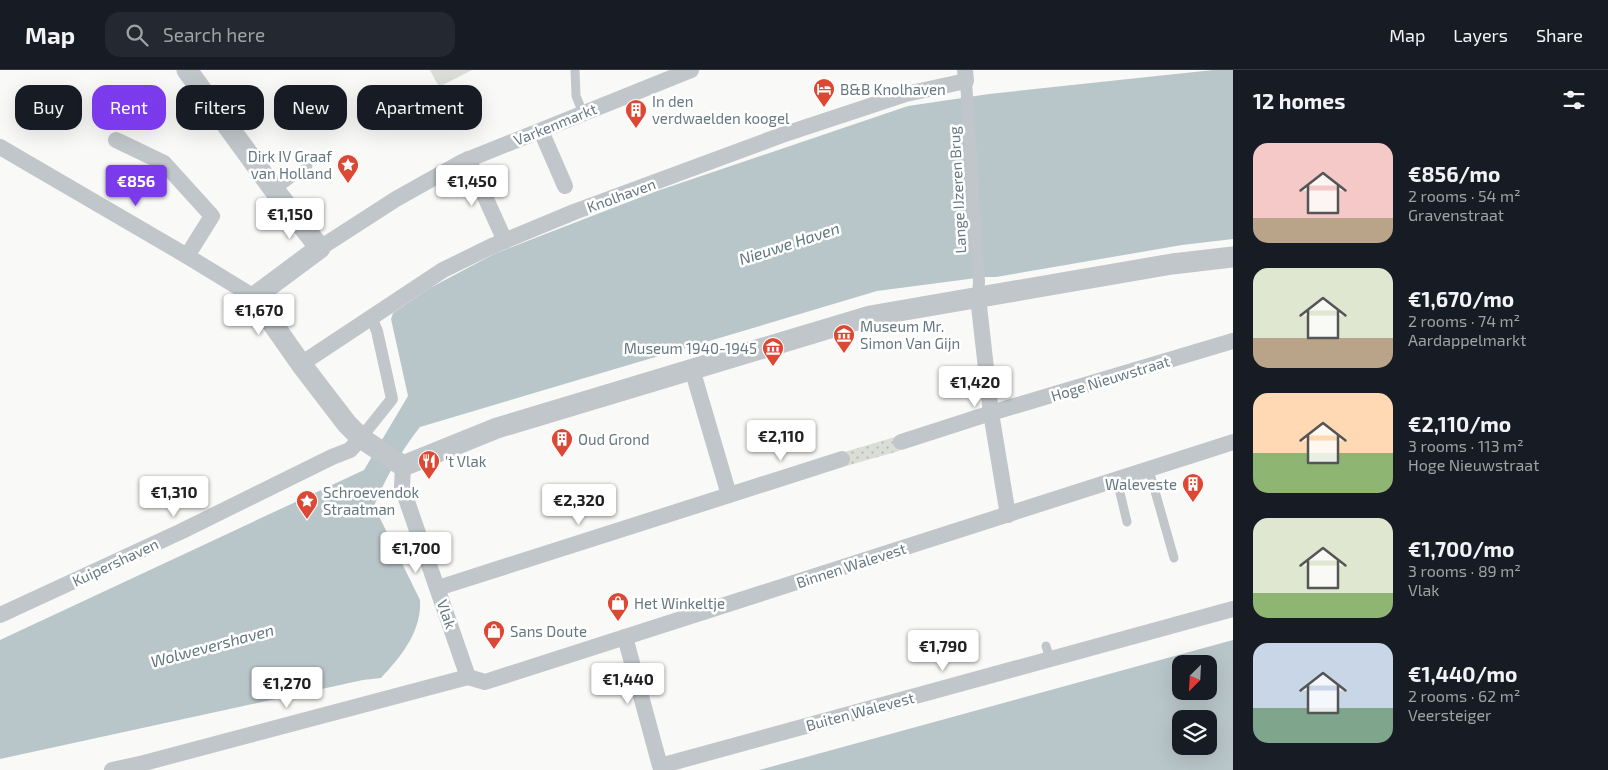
<!DOCTYPE html>
<html lang="en">
<head>
<meta charset="utf-8">
<style>
  :root { --surface:#171b24; --page:#242831; --text:#f1f3f6; --muted:#9ea1a6; --line:#363941; --accent:#7c3aed }
  body { margin:0; font-family:"Exo 2",sans-serif; background:var(--page); color:var(--text); height:100vh; display:flex; flex-direction:column; font-size:19px; white-space:nowrap }
  * { box-sizing:border-box; margin:0 }
  p { font-size:16px; color:var(--muted) }
  .icon { flex:none; width:28px; height:28px; fill:none; stroke:currentColor; stroke-width:2; stroke-linecap:round; stroke-linejoin:round }
  .map { position:relative; flex:1; overflow:hidden }
  .drawer { display:flex; flex-direction:column; background:var(--surface); width:375px }
  .drawer>* { flex:none }
  .banner { position:absolute; left:15px; top:15px; width:475px; height:45px; display:flex; gap:10px }
  .needle { width:32px; rotate:204deg }
  .buttons { position:absolute; left:1172px; top:585px; display:grid; gap:10px }
  .buttons a { display:grid; place-items:center; width:45px; height:45px; border-radius:10px; background:var(--surface); box-shadow:0 5px 20px #0002; font-size:25px }
  .price { position:absolute; translate:-50% -42px; padding:0 11px; border-radius:5px; background:#fff; color:#222; font-size:16px; line-height:32px; filter:drop-shadow(0 1px 2px #0008) }
  .price::after { content:''; position:absolute; left:50%; top:30px; width:15px; height:11px; margin-left:-8px; background:inherit; clip-path:polygon(0 0,100% 0,50% 100%) }
  .price.selected { background:var(--accent); color:#fff }
  ul { padding:0; list-style:none }
  li { display:flex; align-items:center; gap:15px; height:125px; padding:0 20px }
  li span { display:grid; place-items:center; flex:none; width:140px; height:100px; border-radius:15px; color:#555 }
  li>.icon { margin-inline-start:auto }
  span .icon { width:60px; height:60px; fill:#fffc; stroke-width:1 }
  li b { font-size:21px }
  h2 { display:flex; justify-content:space-between; align-items:center; height:60px; padding:0 20px; font-size:21px }
  .tag { padding:0 18px; border-radius:15px; background:var(--surface); box-shadow:0 5px 20px #0002; font-size:18px; line-height:45px }
  .tag.selected { background:var(--accent); color:#fff }
  header { display:flex; align-items:center; gap:30px; box-sizing:border-box; height:70px; padding:0 25px; background:var(--surface); border-bottom:1px solid var(--line) }
  header strong { font-size:24px }
  nav { display:flex; gap:28px; margin-inline-start:auto; font-size:18px }
  .search { width:350px; height:45px; background:var(--page); display:flex; align-items:center; gap:12px; box-sizing:border-box; padding:0 18px; border-radius:15px; color:var(--muted); font-size:19px }
  main { display:flex; flex:1; min-height:0 }
  .map>svg:first-child { display:block }
</style>
</head>
<body>
<header>
<strong>Map</strong>
<div class="search"><svg class="icon" aria-label="search" viewBox="0 0 24 24"><circle cx="10" cy="10" r="6"/><path d="M15 15l6 6"/></svg>Search here</div>
<nav><a>Map</a><a>Layers</a><a>Share</a></nav>
</header>
<main>
<div class="map">
<svg width="1233" height="700" viewBox="0 0 1233 700">
  <defs>
    <pattern id="park-dots" width="8" height="8" patternUnits="userSpaceOnUse" patternTransform="scale(1.25)"><rect width="8" height="8" fill="#daded6"/><path d="M2 2h.1M6 6h.1" fill="none" stroke="#b5b9b3" stroke-width="1.8" stroke-linecap="round"/></pattern>
  </defs>
  <rect width="100%" height="100%" fill="#f9f9f7"/>
  <polygon fill="url(#park-dots)" points="895,367 899,381 846,396 841,383"/>
  <polygon fill="#daded6" points="430,0 472,0 439,17"/>
  <g fill="#b9c6c9" fill-rule="evenodd">
    <path d="M 1213,0 L 1233,0 L 1233,169 L 1182,175 L 996,207 L 984,207 L 877,221 L 420,357 C 401,381 386,407 374,436 L 420,530 C 422,561 401,587 381,608 L 363,610 L 0,689 L 0,570 L 364,400 L 408,326 L 391,249 L 393,243 L 430,218 L 494,184 L 654,122 L 908,36 L 989,24 Z"/>
    <path d="M 1233,570 L 1233,700 L 759,700 ZM 1181,594 L 1209,594 L 1209,621 L 1181,621 ZM 1181,649 L 1209,649 L 1209,676 L 1181,676 Z"/>
  </g>
  <g fill="none" stroke-linecap="round" stroke-linejoin="round">
    <g stroke="#c0c6c9" stroke-width="9">
      <polyline points="575,0 576,26 583,43"/>
      <polyline points="275,121 308,96"/>
      <polyline points="1149,400 1174,488"/>
      <polyline points="1117,410 1127,452"/>
      <polyline points="1046,576 1050,589"/>
    </g>
    <g stroke="#c0c6c9" stroke-width="12">
      <polyline points="966,11 979,212 978,227"/>
      <polyline points="368,359 392,329 377,261 371,247"/>
    </g>
    <g stroke="#c0c6c9" stroke-width="16">
      <polyline points="541,61 565,116"/>
      <polyline points="116,70 164,93 212,146 187,186"/>
      <polyline points="0,77 187,186 254,227"/>
      <polyline points="468,89 505,171"/>
      <polyline points="320,178 396,129 462,92 691,0"/>
      <polyline points="978,227 991,343 1008,445"/>
      <polyline points="301,294 443,200 492,176 574,142 782,65 906,24 966,11 965,0"/>
      <polyline points="692,299 729,425"/>
      <polyline points="901,372 991,343 1233,271"/>
      <polyline points="403,396 402,417 468,607"/>
      <polyline points="438,518 842,389"/>
      <polyline points="0,545 182,461 332,387 350,380 361,368"/>
      <polyline points="625,567 660,696 1233,539"/>
      <polyline points="468,607 485,612 1233,372"/>
      <polyline points="112,700 144,693 468,607"/>
    </g>
    <polyline stroke="#c0c6c9" stroke-width="21" points="187,0 275,121 320,178 254,227 301,294 347,354 361,368 403,396 497,358 870,246 1172,194 1233,187"/>
  </g>
  <defs>
    <g id="hotel-pin" transform="scale(1.125)"><path d="M0 17L-7.5 6A9.5 9.5 0 1 1 7.5 6Z" fill="#dc4834" stroke="#fff"/><path d="M-6-4.5h1.5V1H6V5H4.5V3h-9V5H-6ZM-4 0a1.8 1.8 0 1 1 3.6 0ZM.5 0V-2.5h3Q6-2.5 6 0Z" fill="#fff"/></g>
    <g id="building-pin" transform="scale(1.125)"><path d="M0 17L-7.5 6A9.5 9.5 0 1 1 7.5 6Z" fill="#dc4834" stroke="#fff"/><path d="M-4-6H4V6H1V3H-1V6H-4ZM-2.5-4.3h1.7v1.8h-1.7ZM.8-4.3h1.7v1.8H.8ZM-2.5-1h1.7V.8h-1.7ZM.8-1h1.7V.8H.8Z" fill="#fff"/></g>
    <g id="sight-pin" transform="scale(1.125)"><path d="M0 17L-7.5 6A9.5 9.5 0 1 1 7.5 6Z" fill="#dc4834" stroke="#fff"/><path d="M0-6L1.8-2.2L6-1.7L2.9 1.2L3.7 5.4L0 3.3L-3.7 5.4L-2.9 1.2L-6-1.7L-1.8-2.2Z" fill="#fff"/></g>
    <g id="museum-pin" transform="scale(1.125)"><path d="M0 17L-7.5 6A9.5 9.5 0 1 1 7.5 6Z" fill="#dc4834" stroke="#fff"/><path d="M0-6L6-3V-2H-6V-3ZM-5-1h2V3h-2ZM-1-1h2V3h-2ZM3-1h2V3H3ZM-6 4H6V6H-6Z" fill="#fff"/></g>
    <g id="restaurant-pin" transform="scale(1.125)"><path d="M0 17L-7.5 6A9.5 9.5 0 1 1 7.5 6Z" fill="#dc4834" stroke="#fff"/><path d="M-5-6h1v4h1v-4h1v4h1v-4h1v5L-1.5 .5V6h-2V.5L-5-1ZM5-6V6H3V1.5H1.5Q1.5-4 5-6Z" fill="#fff"/></g>
    <g id="shop-pin" transform="scale(1.125)"><path d="M0 17L-7.5 6A9.5 9.5 0 1 1 7.5 6Z" fill="#dc4834" stroke="#fff"/><path d="M-5-2.5h2.3a2.7 3.5 0 0 1 5.4 0H5L5.5 6h-11ZM-1.5-2.5h3a1.5 2.3 0 0 0-3 0Z" fill="#fff"/></g>
  </defs>
  <g fill-rule="evenodd">
    <use href="#hotel-pin" x="824" y="19"/>
    <use href="#building-pin" x="636" y="40"/>
    <use href="#sight-pin" x="348" y="95"/>
    <use href="#museum-pin" x="844" y="265"/>
    <use href="#museum-pin" x="773" y="278"/>
    <use href="#building-pin" x="562" y="369"/>
    <use href="#restaurant-pin" x="429" y="391"/>
    <use href="#building-pin" x="1193" y="414"/>
    <use href="#sight-pin" x="307" y="431"/>
    <use href="#shop-pin" x="618" y="533"/>
    <use href="#shop-pin" x="494" y="561"/>
  </g>
  <g text-anchor="middle" dominant-baseline="central" stroke-width="5" stroke-linejoin="round" paint-order="stroke">
    <g font-size="15" fill="#667881" stroke="#fff" text-anchor="start">
      <text x="840" y="19">B&amp;B Knolhaven</text>
      <text x="652" y="31">In den<tspan x="652" dy="17">verdwaelden koogel</tspan></text>
      <text x="332" y="86" text-anchor="end">Dirk IV Graaf<tspan x="332" dy="17">van Holland</tspan></text>
      <text x="860" y="256">Museum Mr.<tspan x="860" dy="17">Simon Van Gijn</tspan></text>
      <text x="757" y="278" text-anchor="end">Museum 1940-1945</text>
      <text x="578" y="369">Oud Grond</text>
      <text x="445" y="391">'t Vlak</text>
      <text x="1177" y="414" text-anchor="end">Waleveste</text>
      <text x="323" y="422">Schroevendok<tspan x="323" dy="17">Straatman</tspan></text>
      <text x="634" y="533">Het Winkeltje</text>
      <text x="510" y="561">Sans Doute</text>
    </g>
    <g font-size="15" fill="#667881" stroke="#fff">
      <text transform="translate(555 54) rotate(-22)">Varkenmarkt</text>
      <text transform="translate(957 120) rotate(-93)">Lange IJzeren Brug</text>
      <text transform="translate(621 125) rotate(-20)">Knolhaven</text>
      <text transform="translate(1110 308) rotate(-17)">Hoge Nieuwstraat</text>
      <text transform="translate(115 492) rotate(-25)">Kuipershaven</text>
      <text transform="translate(851 495) rotate(-18)">Binnen Walevest</text>
      <text transform="translate(447 544) rotate(71)">Vlak</text>
      <text transform="translate(860 641) rotate(-15)">Buiten Walevest</text>
    </g>
    <g font-size="16" font-style="italic" fill="#60767b" stroke="#fff">
      <text transform="translate(789 173) rotate(-18)">Nieuwe Haven</text>
      <text transform="translate(212 575) rotate(-15)">Wolwevershaven</text>
    </g>
  </g>
</svg>
<div class="buttons">
<a><svg class="needle" viewBox="-14 -14 28 28"><path d="M0-13l5 13h-10z" fill="#e53935"/><path d="M0 13l5-13h-10z" fill="#9ea1a6"/></svg></a>
<a><svg class="icon" aria-label="layers" viewBox="0 0 24 24"><path d="M12 4l9 5-9 5-9-5zM3 14l9 5 9-5"/></svg></a>
</div>
<b class="price selected" style="left:136px;top:137px">€856</b>
<b class="price" style="left:472px;top:137px">€1,450</b>
<b class="price" style="left:290px;top:170px">€1,150</b>
<b class="price" style="left:259px;top:266px">€1,670</b>
<b class="price" style="left:975px;top:338px">€1,420</b>
<b class="price" style="left:781px;top:392px">€2,110</b>
<b class="price" style="left:174px;top:448px">€1,310</b>
<b class="price" style="left:579px;top:456px">€2,320</b>
<b class="price" style="left:416px;top:504px">€1,700</b>
<b class="price" style="left:943px;top:602px">€1,790</b>
<b class="price" style="left:628px;top:635px">€1,440</b>
<b class="price" style="left:287px;top:639px">€1,270</b>
<div class="banner">
<a class="tag">Buy</a>
<a class="tag selected">Rent</a>
<a class="tag">Filters</a>
<a class="tag">New</a>
<a class="tag">Apartment</a>
</div>
</div>
<section class="drawer">
<h2>12 homes<svg class="icon" aria-label="filters" viewBox="0 0 24 24"><path d="M4 7h16M4 17h16"/><circle cx="9" cy="7" r="2"/><circle cx="15" cy="17" r="2"/></svg></h2>
<ul>
<li><span style="background:linear-gradient(#f6c9c9 75%,#b9a48a 0)"><svg class="icon" aria-label="home" viewBox="0 0 24 24"><path d="M3 11l9-7 9 7M6 9v11h12V9"/></svg></span><div><b>€856/mo</b><p>2 rooms · 54 m²</p><p>Gravenstraat</p></div></li>
<li><span style="background:linear-gradient(#dfe7d0 70%,#b9a48a 0)"><svg class="icon" aria-label="home" viewBox="0 0 24 24"><path d="M3 11l9-7 9 7M6 9v11h12V9"/></svg></span><div><b>€1,670/mo</b><p>2 rooms · 74 m²</p><p>Aardappelmarkt</p></div></li>
<li><span style="background:linear-gradient(#ffd9b3 60%,#8fb573 0)"><svg class="icon" aria-label="home" viewBox="0 0 24 24"><path d="M3 11l9-7 9 7M6 9v11h12V9"/></svg></span><div><b>€2,110/mo</b><p>3 rooms · 113 m²</p><p>Hoge Nieuwstraat</p></div></li>
<li><span style="background:linear-gradient(#dfe7d0 75%,#8fb573 0)"><svg class="icon" aria-label="home" viewBox="0 0 24 24"><path d="M3 11l9-7 9 7M6 9v11h12V9"/></svg></span><div><b>€1,700/mo</b><p>3 rooms · 89 m²</p><p>Vlak</p></div></li>
<li><span style="background:linear-gradient(#c9d6e8 65%,#7fa58c 0)"><svg class="icon" aria-label="home" viewBox="0 0 24 24"><path d="M3 11l9-7 9 7M6 9v11h12V9"/></svg></span><div><b>€1,440/mo</b><p>2 rooms · 62 m²</p><p>Veersteiger</p></div></li>
</ul>
</section>
</main>
</body>
</html>
